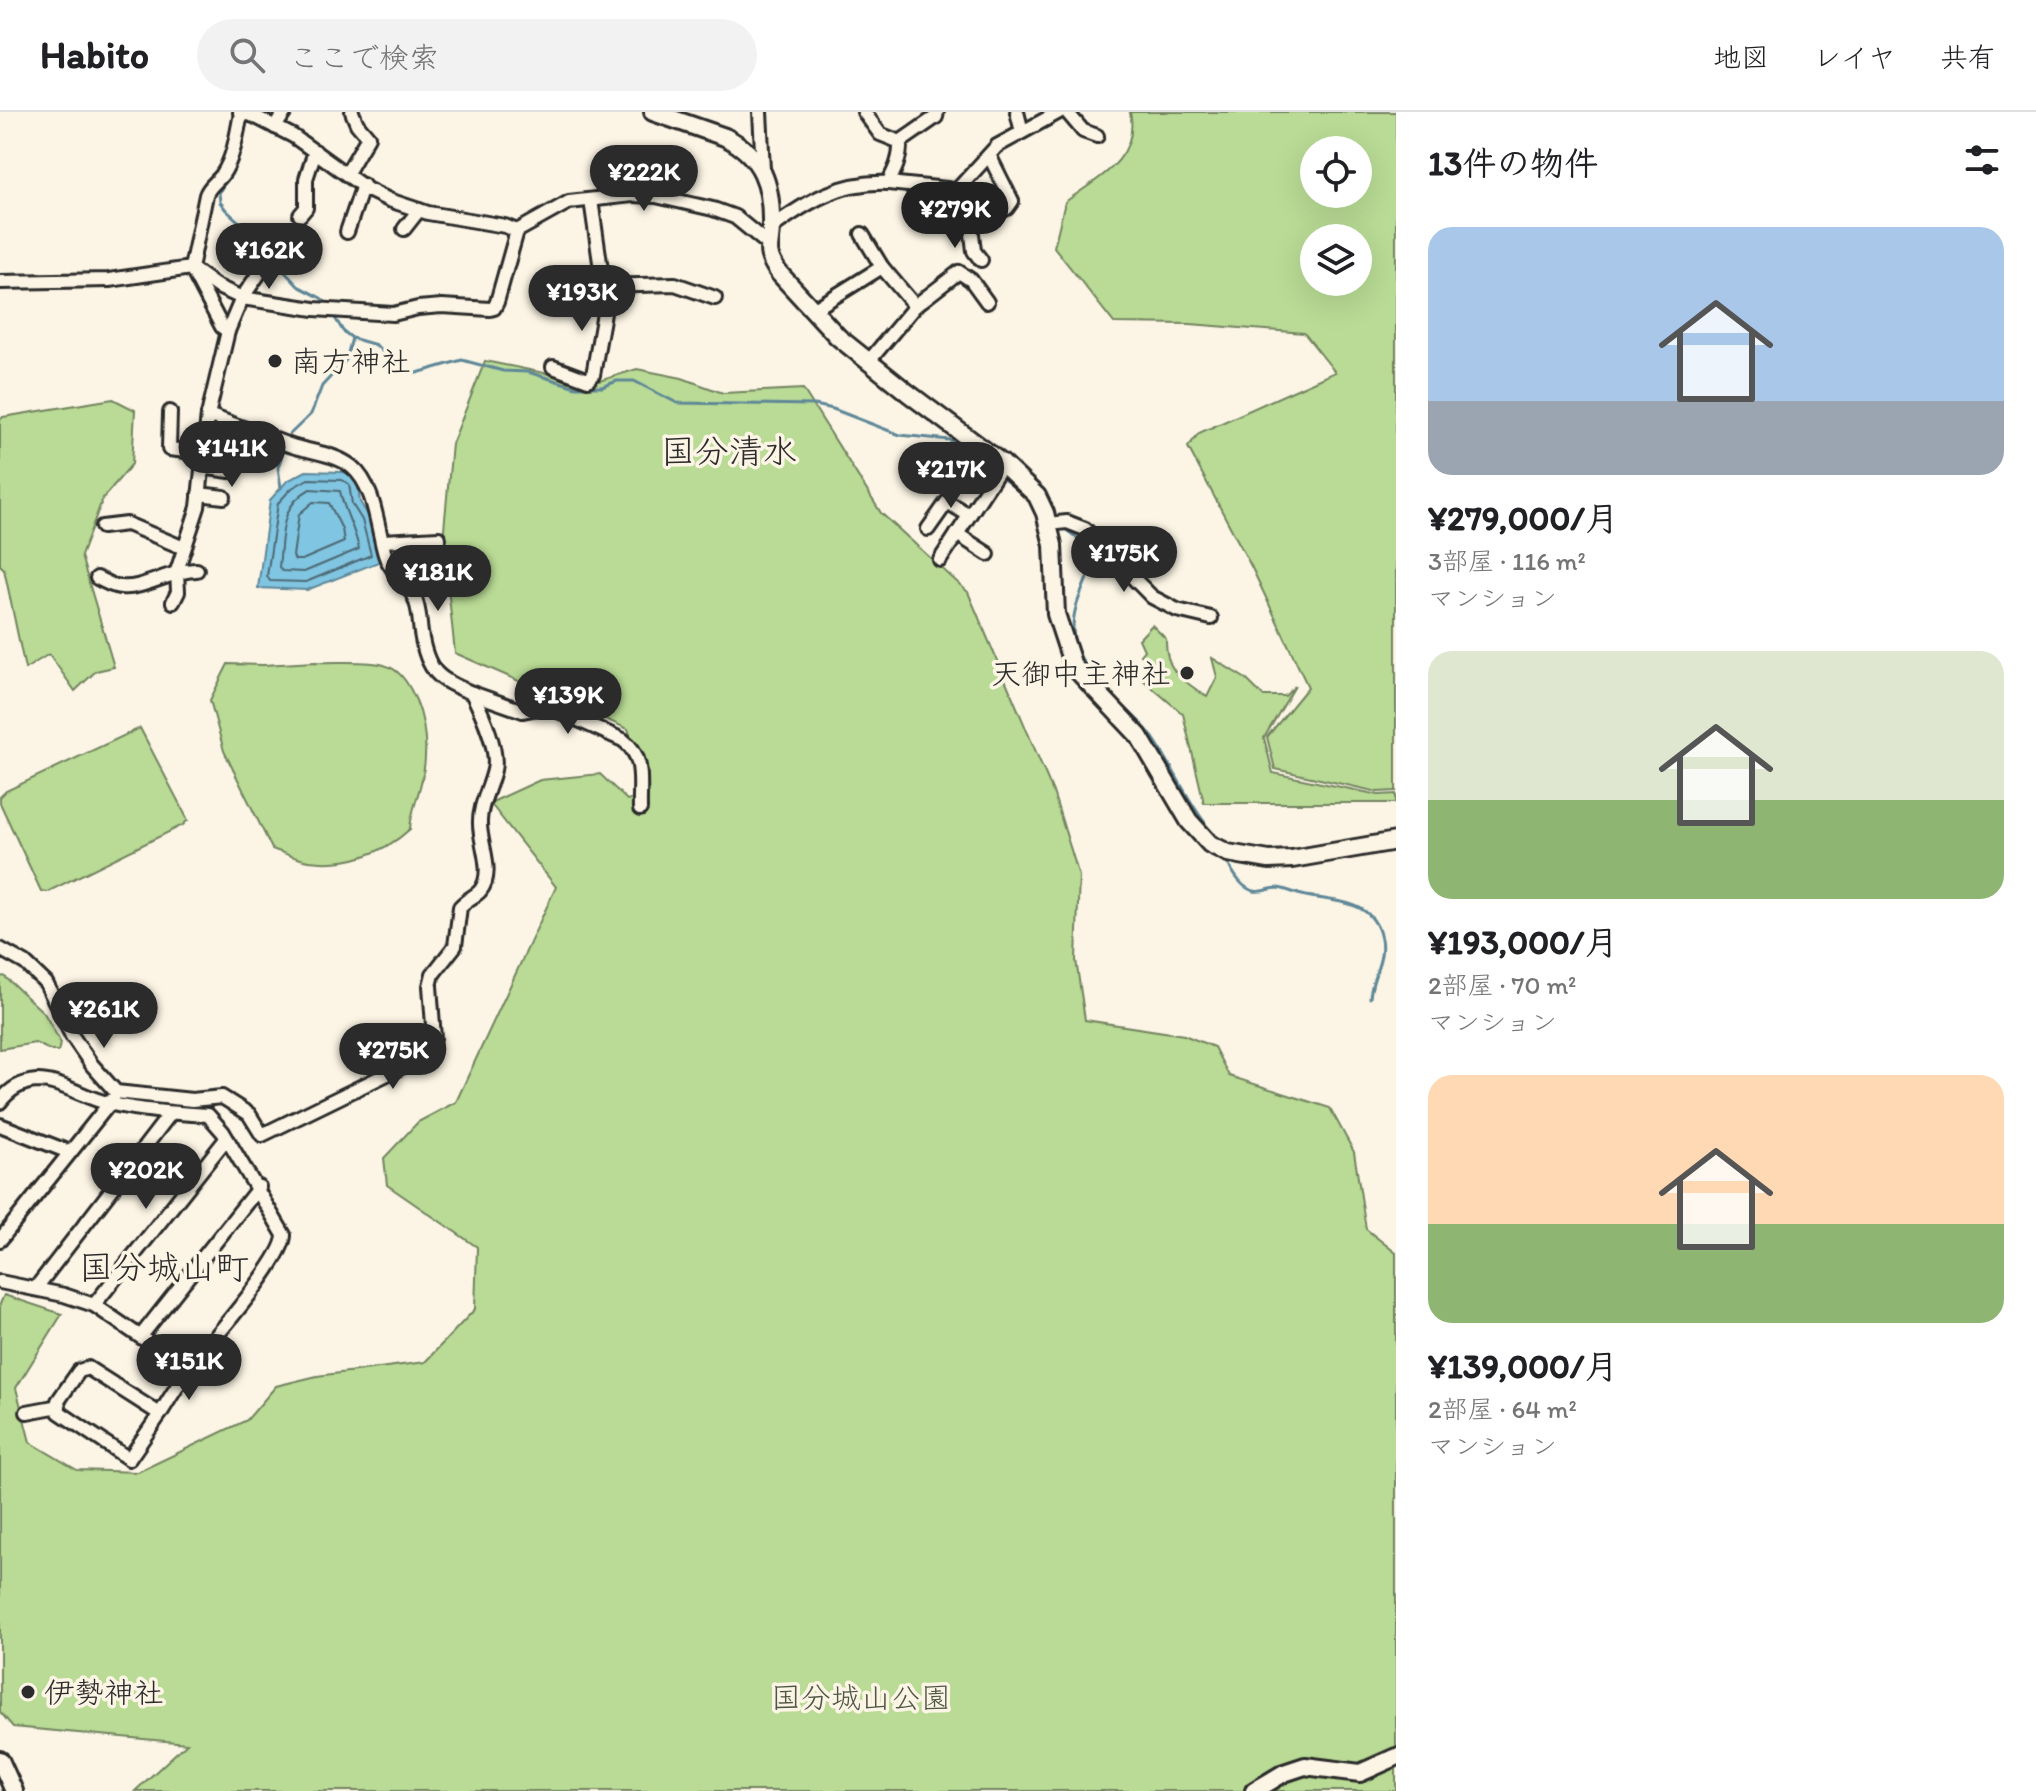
<!DOCTYPE html>
<html lang="ja">
<head>
<meta charset="utf-8">
<style>
  :root { --surface:#fff; --page:#f2f2f2; --text:#202124; --muted:#757577; --line:#e0e0e0; --accent:#2b2b2b }
  body { margin:0; font-family:Itim,"Klee One",sans-serif; background:var(--page); color:var(--text); height:100vh; display:flex; flex-direction:column; font-size:30px; white-space:nowrap }
  * { box-sizing:border-box; margin:0 }
  p { font-size:26px; color:var(--muted) }
  .icon { flex:none; width:44px; height:44px; fill:none; stroke:currentColor; stroke-width:2; stroke-linecap:round; stroke-linejoin:round }
  .map { position:relative; flex:1; overflow:hidden }
  .side { display:flex; flex-direction:column; background:var(--surface); width:640px }
  .side>* { flex:none }
  .buttons { position:absolute; left:1300px; top:24px; display:grid; gap:16px }
  .buttons a { display:grid; place-items:center; width:72px; height:72px; border-radius:50%; background:var(--surface); box-shadow:0 8px 32px #0002; font-size:40px }
  .price { position:absolute; translate:-50% -68px; padding:0 18px; border-radius:28px; background:var(--accent); color:#fff; font-size:26px; line-height:52px; filter:drop-shadow(0 2px 4px #0008) }
  .price::after { content:''; position:absolute; left:50%; top:48px; width:24px; height:18px; margin-left:-12px; background:inherit; clip-path:polygon(0 0,100% 0,50% 100%) }
  .price.active { background:#222; color:#fff }
  ul { padding:0; list-style:none }
  li { display:grid; align-content:center; gap:16px; height:424px; padding:0 32px }
  li span { display:grid; place-items:center; height:248px; border-radius:24px; color:#555 }
  li>.icon { margin-inline-start:auto }
  span .icon { width:144px; height:144px; fill:#fffc; stroke-width:1 }
  li b { font-size:34px }
  h2 { display:flex; justify-content:space-between; align-items:center; height:96px; padding:0 32px; font-size:34px }
  header { display:flex; align-items:center; gap:48px; box-sizing:border-box; height:112px; padding:0 40px; background:var(--surface); border-bottom:2px solid var(--line) }
  header strong { font-size:38px }
  nav { display:flex; gap:44px; margin-inline-start:auto; font-size:28px }
  .search { width:560px; height:72px; background:var(--page); display:flex; align-items:center; gap:20px; box-sizing:border-box; padding:0 28px; border-radius:44px; color:var(--muted); font-size:30px }
  main { display:flex; flex:1; min-height:0 }
  .map>svg:first-child { display:block }
</style>
</head>
<body>
<header>
<strong>Habito</strong>
<div class="search"><svg class="icon" aria-label="search" viewBox="0 0 24 24"><circle cx="10" cy="10" r="6"/><path d="M15 15l6 6"/></svg>ここで検索</div>
<nav><a>地図</a><a>レイヤ</a><a>共有</a></nav>
</header>
<main>
<div class="map">
<svg width="1396" height="1679" viewBox="0 0 1396 1679">
  <rect width="100%" height="100%" fill="#fcf5e5"/>
  <filter id="ink" filterUnits="userSpaceOnUse"><feTurbulence type="fractalNoise" baseFrequency=".0125" numOctaves="2"/><feDisplacementMap in="SourceGraphic" scale="16" xChannelSelector="R" yChannelSelector="G"/><feConvolveMatrix kernelMatrix="1 2 1 2 8 2 1 2 1" color-interpolation-filters="sRGB"/></filter>
  <g filter="url(#ink)">
    <g fill="#b9db95" stroke="#728360" stroke-width="2" fill-rule="evenodd">
      <path d="M 1130,0 L 1396,0 L 1396,679 L 1378,680 L 1275,657 L 1267,625 L 1308,575 L 1252,456 L 1188,335 L 1199,321 L 1335,260 L 1304,221 L 1190,212 L 1114,211 L 1054,135 L 1065,90 C 1098,66 1140,47 1130,0 ZM 1314,38 L 1358,38 L 1358,82 L 1314,82 ZM 1314,126 L 1358,126 L 1358,170 L 1314,170 Z"/>
      <polygon points="485,249 593,271 637,257 682,266 723,281 803,277 881,401 968,480 1053,680 1079,764 1076,848 1085,908 1184,923 1214,935 1229,964 1330,996 1354,1040 1366,1117 1396,1141 1396,1679 135,1679 187,1631 13,1615 0,1600 0,1192 4,1183 62,1202 16,1276 30,1330 77,1358 138,1360 247,1308 276,1274 317,1264 425,1250 475,1197 477,1135 387,1073 384,1046 418,1010 456,990 556,775 490,691 540,668 600,662 627,688 645,684 639,648 628,617 455,541 443,428 452,332"/>
      <polygon points="113,287 135,298 132,352 103,386 81,444 114,555 96,559 75,579 49,542 25,557 4,457 0,453 0,308 3,305"/>
      <path d="M 1152,513 L 1166,527 C 1165,560 1182,567 1207,585 L 1217,565 L 1212,546 L 1246,567 L 1263,584 L 1285,584 L 1295,574 L 1264,626 L 1273,661 L 1379,683 L 1396,682 L 1396,691 L 1204,691 L 1183,602 L 1142,567 L 1152,550 L 1140,543 L 1144,538 L 1139,527 Z"/>
      <path d="M 315,550 C 333,551 369,548 384,553 C 398,557 405,567 411,578 C 427,607 429,643 420,675 C 416,691 411,701 410,717 C 383,742 347,754 309,749 C 296,747 284,741 272,737 L 224,639 L 210,588 L 228,552 L 263,553 Z"/>
      <polygon points="140,616 188,708 183,713 47,780 41,779 0,691 0,685 6,679"/>
      <polygon points="4,864 44,901 61,931 58,939 52,939 35,931 0,937 0,865"/>
    </g>
    <polygon fill="#80c5e1" stroke="#5e8798" stroke-width="2" points="306,359 344,360 357,366 360,390 369,405 381,449 307,478 258,476 270,388 287,369"/>
    <g fill="none" stroke-linecap="round" stroke-linejoin="round">
      <g stroke="#4d6974" stroke-width="2">
        <polygon points="308,367 342,368 349,372 352,392 362,408 371,443 306,470 270,469 267,464 278,391 292,376"/>
        <path d="M 310,377 L 340,379 C 344,400 355,416 359,437 L 304,460 L 282,459 L 279,455 C 283,423 279,394 310,377 Z"/>
        <polygon points="313,390 329,391 342,417 344,430 302,448 295,448 293,444 299,402"/>
      </g>
      <g stroke="#5e8798" stroke-width="3">
        <polyline points="248,5 240,41 219,81 220,90 226,98 247,117 266,140"/>
        <polyline points="272,146 298,174 321,186 329,194"/>
        <polyline points="332,201 343,219 352,226 376,233 400,258 417,261 462,248 503,259 528,260 576,275 602,275 617,269 634,269 677,291 815,293 833,297 900,323 950,328 994,360"/>
        <polyline points="287,325 311,302 322,274 346,248 352,226"/>
        <polyline points="1001,365 1023,382"/>
        <polyline points="281,376 278,355 284,337"/>
        <path d="M 1061,414 L 1088,434 L 1094,446 C 1088,470 1073,490 1073,516 C 1073,564 1130,592 1154,627 C 1173,655 1184,683 1205,711"/>
        <path d="M 1225,747 C 1232,758 1240,776 1254,779 C 1261,781 1270,776 1278,776 C 1286,777 1294,781 1302,783 C 1334,791 1373,785 1381,827 C 1385,849 1371,865 1370,886"/>
      </g>
      <g stroke="#2b2b2b" stroke-width="18">
        <g id="street">
          <polyline points="240,0 254,4 293,24 368,78 389,88 428,101 505,114 517,119"/>
          <polyline points="760,0 763,58"/>
          <polyline points="1017,0 1022,20"/>
          <polyline points="1067,0 1083,19 1097,24"/>
          <polyline points="275,15 285,0"/>
          <polyline points="900,30 936,5 937,0"/>
          <polyline points="347,61 368,25 357,12 352,0"/>
          <polyline points="888,71 957,78 997,34 1059,0"/>
          <polyline points="957,78 971,113 1007,96 1012,89 989,43"/>
          <polyline points="300,103 306,96 306,67 315,39"/>
          <polyline points="971,113 974,139 981,148"/>
          <path d="M 771,116 C 808,89 841,69 888,71 C 895,58 901,46 900,30 L 880,22 L 864,0"/>
          <polyline points="404,117 419,98"/>
          <polyline points="347,120 363,73"/>
          <polyline points="0,170 109,168 191,156 216,174 242,186 314,197 393,202 418,196 442,194 490,197 494,196 497,190 517,119 569,90 632,83 656,84 713,97 735,105 768,132"/>
          <polyline points="604,174 675,172 715,186"/>
          <polyline points="915,194 959,160 971,168 987,190"/>
          <polyline points="813,198 882,155 862,122"/>
          <path d="M 228,219 L 222,215 L 191,156 L 206,83 C 209,74 216,71 222,63 C 234,46 237,21 241,1"/>
          <polyline points="869,249 915,194 882,155"/>
          <polyline points="553,255 588,268 593,263 604,201 604,178 591,88"/>
          <polyline points="170,300 169,337 203,341"/>
          <polyline points="202,355 230,359 235,346"/>
          <polyline points="199,382 224,385"/>
          <polyline points="1048,412 1067,410 1085,417 1152,485 1177,498 1211,506"/>
          <polyline points="102,415 127,412 184,436"/>
          <polyline points="928,417 947,390 969,403"/>
          <polyline points="957,422 988,442"/>
          <polyline points="383,429 439,426"/>
          <polyline points="940,448 1003,352"/>
          <path d="M 97,466 C 104,469 113,475 121,475 C 142,478 171,458 197,458"/>
          <polyline points="173,490 178,480 177,459 198,395 208,303"/>
          <path d="M 472,581 L 523,599 L 542,595 L 554,597 L 623,628 C 646,645 639,671 640,697"/>
          <path d="M 0,837 L 25,851 L 46,871 L 72,924 L 92,953 L 116,980 L 192,988 L 222,985 L 249,1002 L 262,1023 L 424,944 L 434,926 L 430,874 L 433,862 L 455,834 L 460,795 C 466,788 474,785 480,779 C 495,761 480,733 480,712 C 479,694 490,676 494,658 C 499,638 481,599 472,581 C 438,568 427,559 421,521 C 419,508 420,497 414,485 C 406,469 388,457 384,439 C 377,413 374,373 352,355 C 335,341 309,340 289,333 C 262,323 235,313 208,303 L 228,219 L 242,186 L 267,150 L 273,127"/>
          <path d="M 0,990 C 9,978 21,970 37,969 C 62,969 84,986 108,991 C 141,999 174,1001 208,1003 L 223,1020 L 284,1123 C 285,1147 209,1231 191,1255 C 179,1270 170,1286 160,1302"/>
          <polyline points="0,1013 69,1040"/>
          <polyline points="0,1128 113,987"/>
          <polyline points="0,1170 64,1183 94,1193 189,1258"/>
          <polyline points="35,1177 170,1002"/>
          <polyline points="94,1193 226,1027"/>
          <polyline points="141,1224 259,1075"/>
          <polygon points="88,1256 160,1302 129,1347 59,1300 58,1289 79,1259"/>
          <polyline points="27,1300 59,1294"/>
        </g>
      </g>
      <g stroke="#2b2b2b" stroke-width="22">
        <g id="secondary">
          <path d="M 653,0 L 725,25 C 763,44 772,73 771,114 C 771,137 763,138 779,161 L 838,225 L 908,281 L 1003,352 L 1037,384 L 1045,401 L 1053,433 L 1056,502 L 1073,554 L 1139,624 L 1189,709 L 1210,732 L 1228,741 L 1269,748 L 1292,747 L 1396,729"/>
          <polyline points="0,1648 14,1679"/>
          <polyline points="1254,1679 1284,1661 1305,1654 1360,1661 1396,1645"/>
        </g>
      </g>
      <use href="#street" stroke="#fcf5e5" stroke-width="12"/>
      <use href="#secondary" stroke="#fcf5e5" stroke-width="16"/>
    </g>
  </g>
  <g fill="#2b2b2b" stroke="#fcf5e5" stroke-width="3">
    <circle cx="275" cy="249" r="8"/>
    <circle cx="1187" cy="561" r="8"/>
    <circle cx="28" cy="1580" r="8"/>
  </g>
  <g text-anchor="middle" dominant-baseline="central" stroke-width="7" stroke-linejoin="round" paint-order="stroke">
    <g font-size="30" fill="#2b2b2b" stroke="#fcf5e5" text-anchor="start">
      <text x="291" y="249">南方神社</text>
      <text x="1171" y="561" text-anchor="end">天御中主神社</text>
      <text x="44" y="1580">伊勢神社</text>
    </g>
    <g font-size="30" fill="#4e5746" stroke="#fcf5e5">
      <text x="861" y="1585">国分城山公園</text>
    </g>
    <g font-size="34" fill="#2b2b2b" stroke="#fcf5e5">
      <text x="729" y="339">国分清水</text>
      <text x="164" y="1155">国分城山町</text>
    </g>
  </g>
</svg>
<div class="buttons">
<a><svg class="icon" aria-label="locate" viewBox="0 0 24 24"><circle cx="12" cy="12" r="6"/><path d="M12 2v4M12 18v4M2 12h4M18 12h4"/></svg></a>
<a><svg class="icon" aria-label="layers" viewBox="0 0 24 24"><path d="M12 4l9 5-9 5-9-5zM3 14l9 5 9-5"/></svg></a>
</div>
<b class="price" style="left:644px;top:101px">¥222K</b>
<b class="price active" style="left:955px;top:138px">¥279K</b>
<b class="price" style="left:269px;top:179px">¥162K</b>
<b class="price" style="left:582px;top:221px">¥193K</b>
<b class="price" style="left:232px;top:377px">¥141K</b>
<b class="price" style="left:951px;top:398px">¥217K</b>
<b class="price" style="left:1124px;top:482px">¥175K</b>
<b class="price" style="left:438px;top:501px">¥181K</b>
<b class="price" style="left:568px;top:624px">¥139K</b>
<b class="price" style="left:104px;top:938px">¥261K</b>
<b class="price" style="left:393px;top:979px">¥275K</b>
<b class="price" style="left:146px;top:1099px">¥202K</b>
<b class="price" style="left:189px;top:1290px">¥151K</b>
</div>
<section class="side">
<h2>13件の物件<svg class="icon" aria-label="filters" viewBox="0 0 24 24"><path d="M4 7h16M4 17h16"/><circle cx="9" cy="7" r="2"/><circle cx="15" cy="17" r="2"/></svg></h2>
<ul>
<li><span style="background:linear-gradient(#a9c7e8 70%,#9aa5b1 0)"><svg class="icon" aria-label="home" viewBox="0 0 24 24"><path d="M3 11l9-7 9 7M6 9v11h12V9"/></svg></span><div><b>¥279,000/月</b><p>3部屋 · 116 m²</p><p>マンション</p></div></li>
<li><span style="background:linear-gradient(#dfe7d0 60%,#8fb573 0)"><svg class="icon" aria-label="home" viewBox="0 0 24 24"><path d="M3 11l9-7 9 7M6 9v11h12V9"/></svg></span><div><b>¥193,000/月</b><p>2部屋 · 70 m²</p><p>マンション</p></div></li>
<li><span style="background:linear-gradient(#ffd9b3 60%,#8fb573 0)"><svg class="icon" aria-label="home" viewBox="0 0 24 24"><path d="M3 11l9-7 9 7M6 9v11h12V9"/></svg></span><div><b>¥139,000/月</b><p>2部屋 · 64 m²</p><p>マンション</p></div></li>
</ul>
</section>
</main>
</body>
</html>
